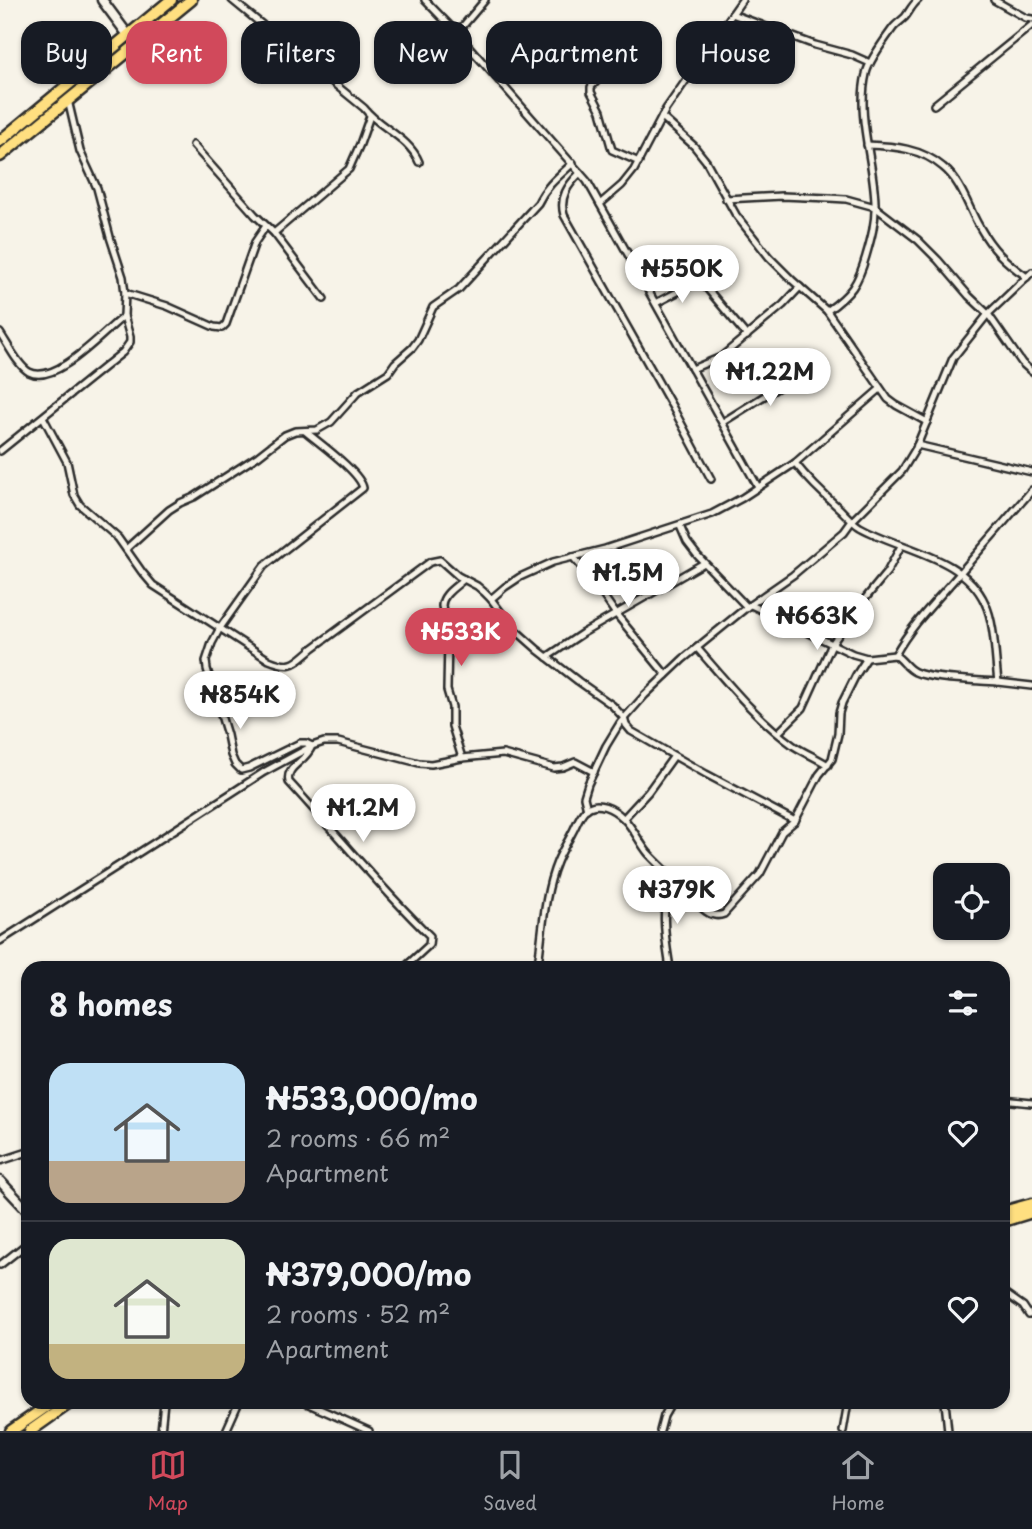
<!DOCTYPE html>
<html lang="en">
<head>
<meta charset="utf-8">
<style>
  :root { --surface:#171b24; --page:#242831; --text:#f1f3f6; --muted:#9ea1a6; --line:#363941; --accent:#d1495b }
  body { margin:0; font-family:"Playpen Sans",sans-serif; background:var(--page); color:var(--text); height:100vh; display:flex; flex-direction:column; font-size:26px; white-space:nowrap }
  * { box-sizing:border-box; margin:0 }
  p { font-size:23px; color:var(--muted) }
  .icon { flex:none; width:38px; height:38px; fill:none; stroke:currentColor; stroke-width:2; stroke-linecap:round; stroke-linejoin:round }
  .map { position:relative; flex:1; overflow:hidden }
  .side { position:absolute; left:21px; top:961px; width:989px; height:448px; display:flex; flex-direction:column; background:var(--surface); border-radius:21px; box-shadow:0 2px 5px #0004 }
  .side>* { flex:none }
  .top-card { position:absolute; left:21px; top:21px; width:990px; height:63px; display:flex; gap:14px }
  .fabs { position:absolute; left:933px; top:863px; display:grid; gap:14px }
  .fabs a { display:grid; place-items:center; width:77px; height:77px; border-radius:14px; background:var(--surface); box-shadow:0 2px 5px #0004; font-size:35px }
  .price { position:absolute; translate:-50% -60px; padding:0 16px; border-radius:24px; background:#fff; color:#222; font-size:23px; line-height:46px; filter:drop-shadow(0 2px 4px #0008) }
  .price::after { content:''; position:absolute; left:50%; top:42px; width:21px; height:16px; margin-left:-10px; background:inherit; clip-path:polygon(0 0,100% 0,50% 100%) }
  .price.selected { background:var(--accent); color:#fff }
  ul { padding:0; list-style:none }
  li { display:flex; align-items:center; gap:21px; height:175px; padding:0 28px }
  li+li { border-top:2px solid var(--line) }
  li span { display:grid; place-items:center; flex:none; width:196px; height:140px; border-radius:21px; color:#555 }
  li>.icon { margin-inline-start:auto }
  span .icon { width:84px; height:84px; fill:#fffc; stroke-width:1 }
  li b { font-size:30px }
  h2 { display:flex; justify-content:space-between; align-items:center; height:84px; padding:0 28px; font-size:30px }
  .tag { padding:0 24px; border-radius:21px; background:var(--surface); box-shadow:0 2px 5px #0004; font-size:24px; line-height:63px }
  .tag.selected { background:var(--accent); color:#fff }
  .tabs { display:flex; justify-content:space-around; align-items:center; height:98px; border-top:2px solid var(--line); background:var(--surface); font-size:19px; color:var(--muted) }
  .tabs a { display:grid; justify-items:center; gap:4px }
  .tabs .selected { color:var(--accent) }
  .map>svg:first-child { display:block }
</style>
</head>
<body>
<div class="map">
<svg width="1032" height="1431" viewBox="0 0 1032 1431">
  <rect width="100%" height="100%" fill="#f7f3e8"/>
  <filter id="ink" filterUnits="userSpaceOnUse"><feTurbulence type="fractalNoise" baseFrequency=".0143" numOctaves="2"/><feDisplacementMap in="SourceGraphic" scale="14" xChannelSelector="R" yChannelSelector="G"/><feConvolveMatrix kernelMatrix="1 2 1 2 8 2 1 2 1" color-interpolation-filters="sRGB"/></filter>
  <g filter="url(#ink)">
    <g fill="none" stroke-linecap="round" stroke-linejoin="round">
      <g stroke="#2b2b2b" stroke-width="10">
        <g id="street">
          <path d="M 232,0 L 364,108 C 379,128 409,137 419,162"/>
          <polyline points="425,0 457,33 587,181 758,487"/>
          <polyline points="994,0 1026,18 1032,19"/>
          <polyline points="732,14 815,45 852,55 870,63"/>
          <polyline points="457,33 485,0"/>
          <path d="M 623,65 C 611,71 600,76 591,87 L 591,92 L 601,111 L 612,150 L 639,162"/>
          <polyline points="934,105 1032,25"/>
          <polyline points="662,117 694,146 706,161 736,215 769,257 792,280 827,311 888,399 896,405 927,422"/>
          <polyline points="193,145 255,215 274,233 324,299"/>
          <path d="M 867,145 C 894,146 921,148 943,167 C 961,181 968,207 979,226 C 992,249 1005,262 1027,277"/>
          <path d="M 580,173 C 568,185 559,197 564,215 L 673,408 L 711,479"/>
          <polyline points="726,199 782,196 829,198 846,199 875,207 918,240 938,260 969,296 988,314 1022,363 1032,372"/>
          <polyline points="600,204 622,185 634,170 666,109 742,0"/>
          <polyline points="274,233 349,169 360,144 370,116"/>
          <polyline points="125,293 167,306 214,327 222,328 226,324 255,242 266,226"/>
          <polyline points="656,303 695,283 701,283 705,286 747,336"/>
          <path d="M 827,311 C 851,294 858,284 866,256 C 871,239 876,221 875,203 C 874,160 856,118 866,74 C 868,62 885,39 893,28 C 896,24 901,21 905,17 C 909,12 912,5 918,0"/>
          <path d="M 0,333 C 7,343 18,366 29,372 C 56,386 104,331 124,316"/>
          <polyline points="692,369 721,357 783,305 800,287"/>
          <path d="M 43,417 L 67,462 L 74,495 L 80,505 L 118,538 L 142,572 L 153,585 L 269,660 C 293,670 295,663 313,648 L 430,562 L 440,560 L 458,576 L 477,586 L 484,592 L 491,599 L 512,627 L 538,650 L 578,681 L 612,705 L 624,718 L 626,725 L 631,731 L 706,774 L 795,821"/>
          <polyline points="723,422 804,371"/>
          <path d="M 305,431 C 319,443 360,472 363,488 L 264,566 L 220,628 L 212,643 L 206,661 L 207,669 L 227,735 L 231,755 L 235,764 L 241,770 L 249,768 L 300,743 L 306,743 L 312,746 C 305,763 285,766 289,782 C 336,833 380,888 430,936 L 429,945 L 404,968"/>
          <polyline points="917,445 1032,472"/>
          <polyline points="0,451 123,352 130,342 130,337 124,316 125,293 123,277 110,237 97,188 80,151 68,100"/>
          <polyline points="795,463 880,389"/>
          <polyline points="680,526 687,542 697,555 747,607"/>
          <path d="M 126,549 L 169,510 L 180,503 L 194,497 L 258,456 L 285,435 L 295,431 L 317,430 L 331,422 L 358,392 L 388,373 L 395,363 L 412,348 L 418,340 L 433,307 L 459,289 L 538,203 C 546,186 559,176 573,163"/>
          <polyline points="573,557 591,578 616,614 666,675"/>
          <path d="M 491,599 L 505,587 L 520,577 L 553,562 L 605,549 L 712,514 L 742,498 L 795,463 C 809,481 824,495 840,509 C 846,515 852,522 860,527 C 901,550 964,556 985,603 C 995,623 995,659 998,682 L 1032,686"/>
          <path d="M 751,605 L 853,654 L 867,658 L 895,655 C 903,660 907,669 915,672 C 932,680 978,680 998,682"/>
          <path d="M 697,648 C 727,682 756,719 794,746 C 805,753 817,758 828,765"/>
          <path d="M 895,655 C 912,624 937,600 960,573 C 984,545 1008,518 1032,490"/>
          <polyline points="547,657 583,633 704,563"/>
          <polyline points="778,733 803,708 832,644 855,611 887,572 901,546"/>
          <path d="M 462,758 L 452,726 L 452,707 L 447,690 L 448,638 L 442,606 C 442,594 456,587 464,579"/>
          <polyline points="587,809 584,797 588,784 606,746 620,723 645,695 683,659 747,607 793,575 844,532 852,521 902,471 916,448 953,358 988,314 1032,272"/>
          <polyline points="624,818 648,792 674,756"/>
          <polyline points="0,941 154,843 264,772 312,746 324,742 338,742 419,763 431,764 462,758 503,754 554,768 563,767 575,762 594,772"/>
          <path d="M 536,968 L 539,957 C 543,926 545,891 557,862 C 561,852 567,843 572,833 C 576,826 579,816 585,810 C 597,799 614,809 623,818 C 633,827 639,842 648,853 C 662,868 676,880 690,894 C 699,905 709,920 724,914 L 760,874 L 782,832 L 795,821 L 819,775 L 832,759 L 838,734 L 839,713 L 842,703 L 856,675 L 867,658"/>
          <path d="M 670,968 C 666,942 658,903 674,880"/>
          <polyline points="1003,1100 1032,1103"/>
          <polyline points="0,1161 28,1152"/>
          <polyline points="0,1265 28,1243"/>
          <polyline points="1003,1292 1023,1306 1029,1315"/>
          <polyline points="304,1402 369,1431"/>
          <polyline points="945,1402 948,1431"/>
          <polyline points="161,1431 164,1402"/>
          <polyline points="226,1431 239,1402"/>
          <polyline points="660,1431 664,1416 672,1402"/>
          <polyline points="843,1431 848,1402"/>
        </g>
      </g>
      <g stroke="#2b2b2b" stroke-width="13">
        <g id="secondary">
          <polyline points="102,0 128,35"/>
          <polyline points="0,1181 28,1211"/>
        </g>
      </g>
      <g stroke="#2b2b2b" stroke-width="15">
        <g id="highway">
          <polyline points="0,141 171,0"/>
          <polyline points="0,156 191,0"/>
          <polyline points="1003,1212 1032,1204"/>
          <polyline points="1003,1221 1032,1212"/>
          <polyline points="11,1431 53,1402"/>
          <polyline points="30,1431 71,1402"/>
        </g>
      </g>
      <use href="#street" stroke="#f7f3e8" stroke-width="5"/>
      <use href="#secondary" stroke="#f7f3e8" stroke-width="8"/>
      <use href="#highway" stroke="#ffdf80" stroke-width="10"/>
    </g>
  </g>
</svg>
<div class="fabs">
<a><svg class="icon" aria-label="locate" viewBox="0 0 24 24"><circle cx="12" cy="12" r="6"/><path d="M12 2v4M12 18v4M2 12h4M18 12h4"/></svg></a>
</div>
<b class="price" style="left:682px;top:305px">₦550K</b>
<b class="price" style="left:770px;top:408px">₦1.22M</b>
<b class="price" style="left:628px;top:609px">₦1.5M</b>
<b class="price" style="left:817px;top:652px">₦663K</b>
<b class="price selected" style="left:461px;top:668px">₦533K</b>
<b class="price" style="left:240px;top:731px">₦854K</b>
<b class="price" style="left:363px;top:844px">₦1.2M</b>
<b class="price" style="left:677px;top:926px">₦379K</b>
<div class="top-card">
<a class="tag">Buy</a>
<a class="tag selected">Rent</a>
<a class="tag">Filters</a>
<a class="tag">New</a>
<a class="tag">Apartment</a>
<a class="tag">House</a>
</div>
<section class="side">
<h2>8 homes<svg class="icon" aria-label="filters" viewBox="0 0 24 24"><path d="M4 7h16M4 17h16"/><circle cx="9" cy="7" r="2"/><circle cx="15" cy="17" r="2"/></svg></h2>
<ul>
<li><span style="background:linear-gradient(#bfe0f5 70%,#b9a48a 0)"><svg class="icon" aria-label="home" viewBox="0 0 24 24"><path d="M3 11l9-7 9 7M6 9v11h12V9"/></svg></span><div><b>₦533,000/mo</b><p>2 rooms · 66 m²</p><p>Apartment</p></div><svg class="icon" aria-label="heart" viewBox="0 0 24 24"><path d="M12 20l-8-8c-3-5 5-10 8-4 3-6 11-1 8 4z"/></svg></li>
<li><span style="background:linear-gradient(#dfe7d0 75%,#c2b280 0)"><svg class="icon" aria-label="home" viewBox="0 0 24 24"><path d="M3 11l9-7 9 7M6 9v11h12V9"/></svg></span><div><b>₦379,000/mo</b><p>2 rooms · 52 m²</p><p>Apartment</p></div><svg class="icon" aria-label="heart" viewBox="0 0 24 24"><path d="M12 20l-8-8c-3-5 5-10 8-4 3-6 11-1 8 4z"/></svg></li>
</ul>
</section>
</div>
<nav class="tabs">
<a class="selected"><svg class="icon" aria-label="map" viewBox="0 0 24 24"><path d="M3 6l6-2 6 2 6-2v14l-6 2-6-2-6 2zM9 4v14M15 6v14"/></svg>Map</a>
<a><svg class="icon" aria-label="saved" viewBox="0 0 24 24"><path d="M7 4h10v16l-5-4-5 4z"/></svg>Saved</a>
<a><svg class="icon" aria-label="home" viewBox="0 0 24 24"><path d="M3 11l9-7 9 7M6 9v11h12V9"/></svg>Home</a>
</nav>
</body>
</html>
